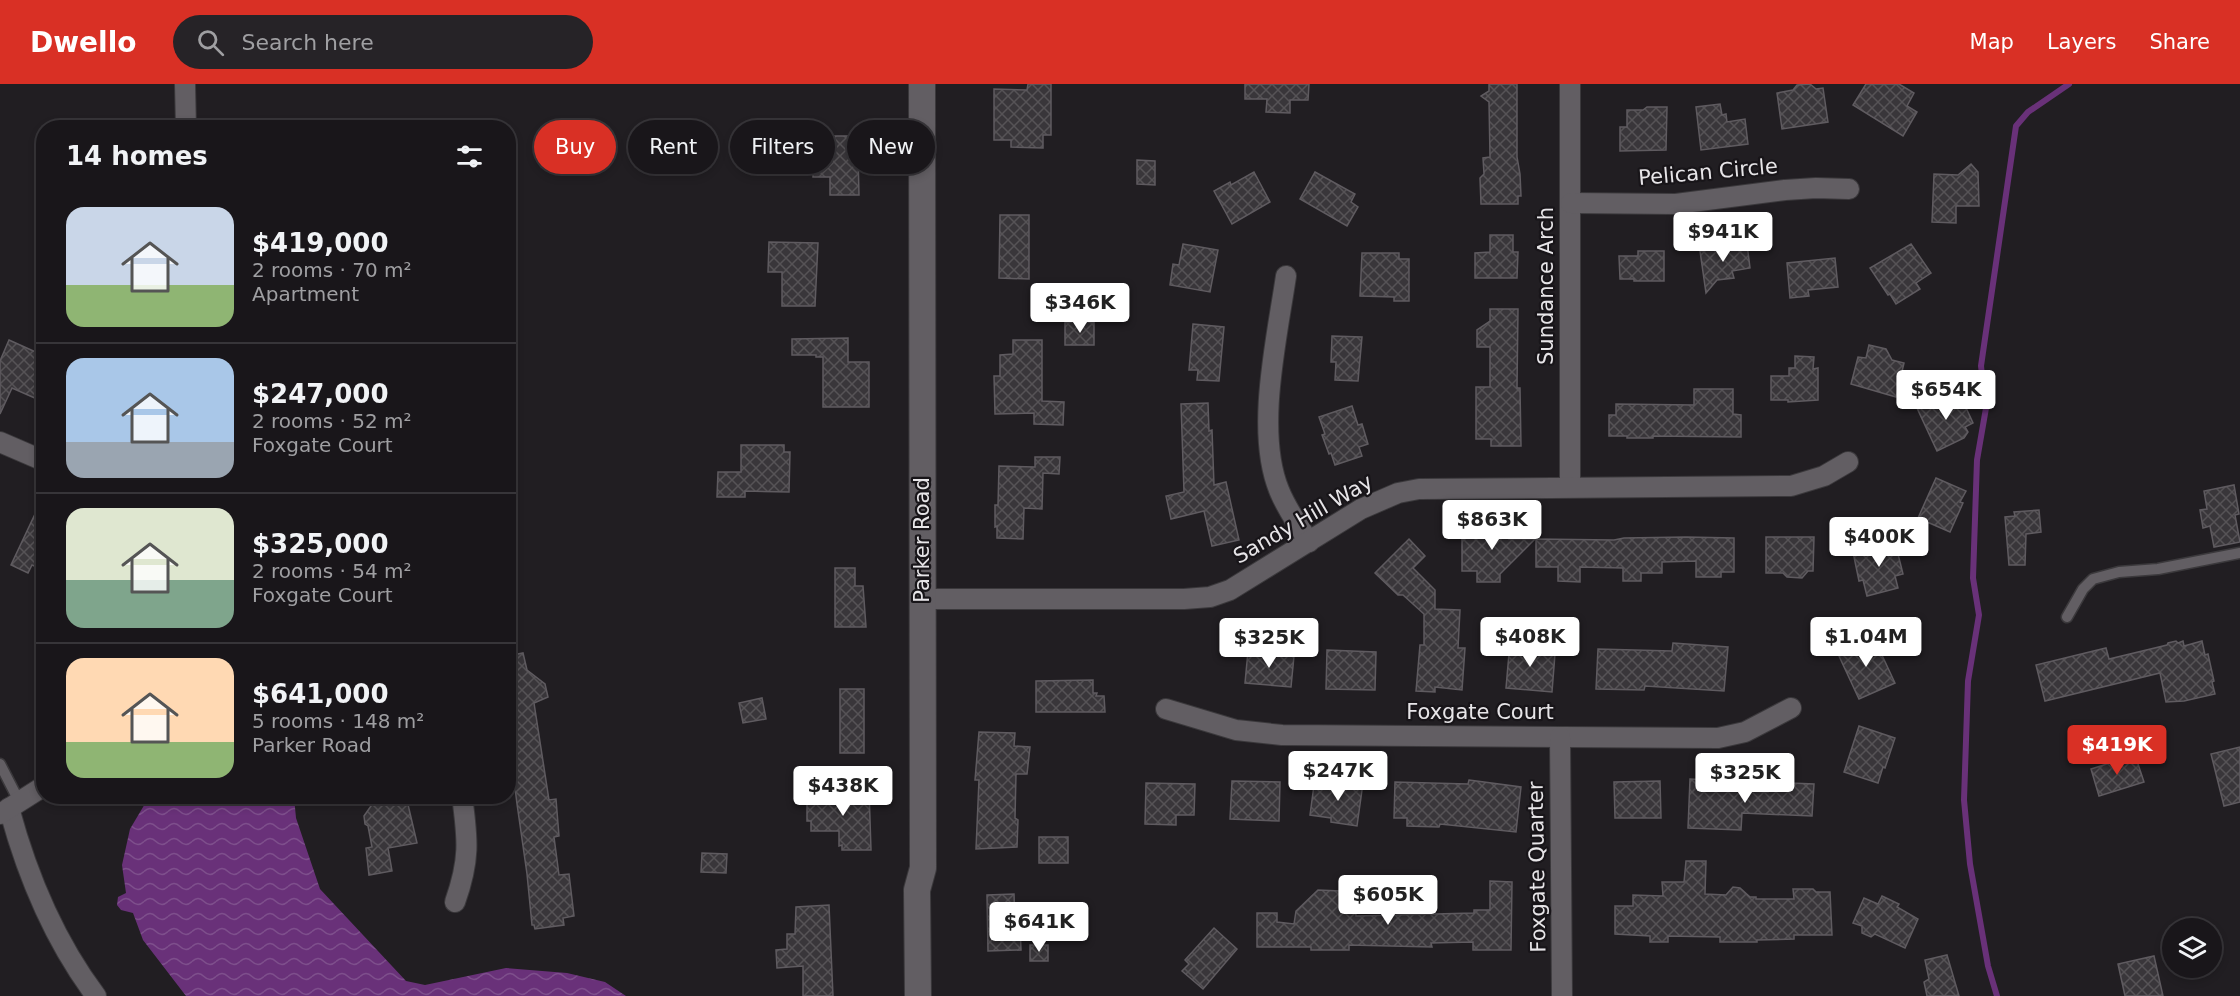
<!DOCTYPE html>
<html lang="en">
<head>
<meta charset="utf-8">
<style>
  :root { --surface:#19161a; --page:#262327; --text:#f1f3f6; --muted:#9f9fa2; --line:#373539; --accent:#d93025 }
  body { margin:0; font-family:"DejaVu Sans",sans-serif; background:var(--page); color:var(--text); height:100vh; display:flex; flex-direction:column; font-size:22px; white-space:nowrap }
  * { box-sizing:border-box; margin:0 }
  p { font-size:20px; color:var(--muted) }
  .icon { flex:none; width:33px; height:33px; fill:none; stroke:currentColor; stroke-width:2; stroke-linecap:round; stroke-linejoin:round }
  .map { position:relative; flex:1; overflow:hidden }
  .details { position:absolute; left:36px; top:36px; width:480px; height:684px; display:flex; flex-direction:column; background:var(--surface); border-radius:24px; box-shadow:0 3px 9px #0003,0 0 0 2px var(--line) }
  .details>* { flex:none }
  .banner { position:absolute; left:534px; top:36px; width:570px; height:54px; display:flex; gap:12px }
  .tools { position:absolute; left:2162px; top:834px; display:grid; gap:12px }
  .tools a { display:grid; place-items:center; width:60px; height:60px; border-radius:50%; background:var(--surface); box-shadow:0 3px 9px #0003,0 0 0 2px var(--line); font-size:30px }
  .price { position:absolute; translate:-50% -51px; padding:0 14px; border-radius:6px; background:#fff; color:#222; font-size:20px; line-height:39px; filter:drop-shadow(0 2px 3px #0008) }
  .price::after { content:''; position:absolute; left:50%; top:36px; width:18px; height:14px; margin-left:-9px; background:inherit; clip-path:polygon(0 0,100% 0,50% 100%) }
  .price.active { background:var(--accent); color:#fff }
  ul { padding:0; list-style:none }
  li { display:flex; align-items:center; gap:18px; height:150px; padding:0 30px }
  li+li { border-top:2px solid var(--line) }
  li span { display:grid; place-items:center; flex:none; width:168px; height:120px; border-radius:18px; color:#555 }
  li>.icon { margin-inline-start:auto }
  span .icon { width:72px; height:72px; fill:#fffc; stroke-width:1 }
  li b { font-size:26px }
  h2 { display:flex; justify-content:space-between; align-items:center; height:72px; padding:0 30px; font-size:26px }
  .tag { padding:0 21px; border-radius:27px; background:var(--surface); box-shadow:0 3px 9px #0003,0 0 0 2px var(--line); font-size:21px; line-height:54px }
  .tag.active { background:var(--accent); color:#fff }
  header { display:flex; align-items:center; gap:36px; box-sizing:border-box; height:84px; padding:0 30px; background:var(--accent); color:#fff }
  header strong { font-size:28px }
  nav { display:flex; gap:33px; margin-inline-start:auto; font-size:21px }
  .search { width:420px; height:54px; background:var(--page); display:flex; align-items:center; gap:15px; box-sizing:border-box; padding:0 21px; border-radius:33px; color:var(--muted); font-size:22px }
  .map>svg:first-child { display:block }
</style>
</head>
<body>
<header>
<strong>Dwello</strong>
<div class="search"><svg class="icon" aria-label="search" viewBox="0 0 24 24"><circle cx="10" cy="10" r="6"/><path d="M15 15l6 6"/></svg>Search here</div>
<nav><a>Map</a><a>Layers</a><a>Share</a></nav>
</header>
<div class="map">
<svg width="2240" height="912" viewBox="0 0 2240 912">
  <defs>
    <pattern id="water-waves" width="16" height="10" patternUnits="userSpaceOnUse" patternTransform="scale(1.5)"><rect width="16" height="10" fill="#693179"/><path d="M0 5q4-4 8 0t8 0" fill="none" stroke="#7e4f8c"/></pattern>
    <pattern id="building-cross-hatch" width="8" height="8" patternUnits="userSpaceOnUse" patternTransform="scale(1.5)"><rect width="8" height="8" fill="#39363a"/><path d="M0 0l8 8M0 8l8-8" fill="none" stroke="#565356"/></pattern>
  </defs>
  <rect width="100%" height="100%" fill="#211e22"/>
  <polygon fill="url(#water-waves)" points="149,713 294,713 296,734 320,805 406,897 425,901 506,884 567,889 605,898 626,912 186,912 143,856 133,829 121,826 117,821 118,813 126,809 122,781 130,745"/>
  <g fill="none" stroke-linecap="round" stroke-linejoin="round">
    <polyline stroke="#693179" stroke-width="6" points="1997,912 1988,882 1970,780 1964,716 1968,597 1979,531 1973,494 1977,376 1986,324 1981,282 2016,42 2028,28 2069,0"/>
  </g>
  <g fill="url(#building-cross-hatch)" stroke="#5f5b60" stroke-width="1.5">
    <polygon points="1028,0 1051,0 1051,51 1043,51 1043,64 1011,63 1011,56 994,56 994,5 1027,6"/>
    <polygon points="1245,0 1309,0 1308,16 1290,16 1290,29 1266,28 1267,15 1245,15"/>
    <polygon points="1489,0 1517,0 1517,73 1520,90 1521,112 1518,112 1518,120 1481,120 1480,94 1484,90 1483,74 1490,73 1489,18 1481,12 1489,7"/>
    <polygon points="1810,0 1816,5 1823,4 1828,38 1782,45 1777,9 1793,6 1797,1"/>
    <polygon points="1866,0 1899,0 1914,9 1907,22 1917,28 1903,52 1853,21"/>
    <polygon points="1720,20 1722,31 1726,30 1727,38 1745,35 1748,60 1701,66 1696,23"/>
    <polygon points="1647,23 1667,23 1666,66 1620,67 1620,43 1627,43 1627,26 1643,26"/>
    <polygon points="813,52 866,52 866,69 858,69 859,111 830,111 830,93 813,93"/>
    <polygon points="1137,76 1155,77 1155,101 1137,100"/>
    <polygon points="1971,80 1978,88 1979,122 1956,122 1956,139 1932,138 1934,90 1958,91"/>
    <polygon points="1254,88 1270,118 1232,140 1214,107 1230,98 1231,101"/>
    <polygon points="1315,88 1355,110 1351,118 1358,123 1347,142 1300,115"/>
    <polygon points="1000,131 1029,131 1029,195 999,194"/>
    <polygon points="1490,151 1513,151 1513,168 1518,168 1517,194 1475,194 1475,169 1490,168"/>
    <polygon points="769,158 818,159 815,222 782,222 782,188 768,188"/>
    <polygon points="1183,160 1218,166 1210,208 1170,201 1173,180 1179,181"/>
    <polygon points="1747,160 1750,184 1732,187 1734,194 1717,196 1706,209 1700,167"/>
    <polygon points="1911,160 1931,189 1916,199 1920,205 1896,220 1890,210 1888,211 1870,184"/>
    <polygon points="1638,167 1664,167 1664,197 1634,197 1634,195 1620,195 1619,172 1638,172"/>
    <polygon points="1362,169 1399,169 1399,175 1409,175 1409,217 1394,217 1394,213 1360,212"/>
    <polygon points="1835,174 1838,203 1808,206 1809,212 1790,214 1787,179"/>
    <polygon points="1490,225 1518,225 1517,304 1520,304 1521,362 1491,362 1491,355 1476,355 1476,303 1490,303 1490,263 1477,263 1477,246 1490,237"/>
    <rect x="1065" y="238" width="29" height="23"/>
    <polygon points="1193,240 1224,243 1219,297 1197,296 1198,286 1189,286"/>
    <polygon points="1332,252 1362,253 1358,297 1335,296 1336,278 1331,278"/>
    <polygon points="848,254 848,278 869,278 869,323 823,323 823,273 816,273 816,271 792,271 792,255"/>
    <polygon points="9,256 40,270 37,278 44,281 44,318 12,304 0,330 0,277"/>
    <polygon points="1013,256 1042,256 1042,317 1064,318 1063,341 1034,340 1034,329 995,330 994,292 1000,292 1000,271 1013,270"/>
    <polygon points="1869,261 1886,265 1892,276 1904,279 1896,313 1851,300 1858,273 1866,274"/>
    <polygon points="1795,272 1814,273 1813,285 1818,284 1818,316 1788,318 1788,316 1771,316 1771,292 1789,292 1789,284 1795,284"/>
    <polygon points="1694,305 1733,305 1733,330 1741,331 1741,353 1653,352 1653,354 1627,354 1627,352 1609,352 1609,331 1616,331 1616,320 1694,321"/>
    <polygon points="1939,313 1943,321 1961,313 1973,339 1965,343 1968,348 1964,354 1937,367 1917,324"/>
    <polygon points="1208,319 1209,347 1212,346 1214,401 1226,398 1239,456 1212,462 1204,427 1171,435 1166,412 1184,408 1181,320"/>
    <polygon points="1352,322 1358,341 1362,340 1368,360 1359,363 1362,372 1335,381 1331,369 1329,370 1322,351 1325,350 1319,333"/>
    <polygon points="741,361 784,361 784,368 790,368 789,408 745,407 745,413 717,413 718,388 741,388"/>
    <polygon points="1035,373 1060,373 1059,390 1043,389 1042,425 1024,424 1023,455 997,454 997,442 995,443 995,421 998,421 999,382 1035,383"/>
    <polygon points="1936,394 1966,407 1960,418 1963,419 1950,448 1918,434"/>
    <polygon points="2234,401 2239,430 2235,431 2240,458 2214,463 2210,442 2203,444 2200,426 2207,425 2204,407"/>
    <polygon points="44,411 44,486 32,481 28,489 11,481"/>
    <polygon points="1503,420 1509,421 1509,455 1535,455 1500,490 1500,498 1477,498 1477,487 1462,487 1462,451 1496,451"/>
    <polygon points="2039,426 2041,448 2026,450 2025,481 2009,481 2005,433 2015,432 2014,428"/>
    <polygon points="1686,453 1734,454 1734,488 1721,488 1721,493 1696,493 1696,477 1662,478 1662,489 1641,489 1641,497 1623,497 1623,484 1580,483 1580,498 1558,497 1558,483 1536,483 1536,455 1614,456 1624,454"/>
    <polygon points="1766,453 1814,453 1813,487 1808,487 1802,494 1787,493 1783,489 1766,489"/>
    <polygon points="1409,455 1425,472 1413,484 1435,506 1435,525 1460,526 1458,564 1465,564 1462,606 1435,603 1435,608 1416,607 1420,561 1424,561 1424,530 1403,511 1398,511 1375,489"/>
    <polygon points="1895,458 1903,490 1895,492 1898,504 1867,512 1863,496 1859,497 1853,468"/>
    <polygon points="835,484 855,484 855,502 863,502 866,543 835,543"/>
    <polygon points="1874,554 1895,599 1859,615 1838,570"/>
    <polygon points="2176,557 2178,559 2183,557 2184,562 2202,557 2205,571 2208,570 2214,597 2212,598 2215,610 2184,617 2166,618 2160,589 2045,617 2036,581 2106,564 2109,575 2167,561 2168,559"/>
    <polygon points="1510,558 1541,561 1541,568 1555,570 1552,608 1506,604"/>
    <polygon points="1673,559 1728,563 1724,607 1645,602 1644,606 1596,605 1598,565 1672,567"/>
    <polygon points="1327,566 1376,568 1375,606 1326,605"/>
    <polygon points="1248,567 1294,572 1291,603 1245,599"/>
    <polygon points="523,569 527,586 545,600 548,613 534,619 549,716 556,715 559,752 554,753 559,791 569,790 574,832 563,834 564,841 535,845 534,841 532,841 527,790 517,720 512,679 515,678 508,632 508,572"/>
    <polygon points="1093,596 1093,609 1097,609 1096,612 1104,612 1105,628 1036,628 1036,597"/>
    <rect x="840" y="605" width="24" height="64"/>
    <polygon points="762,614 766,635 743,639 739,619"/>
    <polygon points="1859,642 1895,654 1885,684 1883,683 1878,699 1844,688"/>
    <polygon points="979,648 1015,649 1014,662 1030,663 1027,690 1016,690 1015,734 1018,736 1017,763 976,765 979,696 975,696"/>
    <polygon points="2240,663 2240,718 2224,722 2211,670"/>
    <polygon points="2135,671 2144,698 2099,712 2091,685"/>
    <polygon points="1330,694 1363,699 1357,742 1331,738 1331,734 1310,731 1314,701 1329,703"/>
    <polygon points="1690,695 1710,696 1710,705 1768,708 1768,698 1814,700 1812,732 1742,729 1741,746 1688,744"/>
    <polygon points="1469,696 1521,703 1516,748 1440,740 1439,743 1407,742 1407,734 1394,734 1395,698 1468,700"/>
    <polygon points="1232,697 1280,698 1279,737 1230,735"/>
    <polygon points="1660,697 1661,734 1615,734 1614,698"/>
    <polygon points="1146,699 1195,700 1194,731 1176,731 1176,741 1145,740"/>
    <polygon points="840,705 869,705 871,766 842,766 842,761 839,762 839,747 811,747 811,737 807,737 807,710 840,710"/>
    <polygon points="394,712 406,712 417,759 388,764 392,787 369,791 366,764 372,763 368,742 365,740 364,732 371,722 370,717"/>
    <rect x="1039" y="753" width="29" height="26"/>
    <polygon points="702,769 727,770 726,789 701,788"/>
    <polygon points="1686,777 1706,777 1705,810 1726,811 1733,803 1740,804 1750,813 1756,813 1756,815 1794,815 1793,805 1813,805 1816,808 1830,808 1832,851 1794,851 1794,855 1757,856 1757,858 1720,858 1720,853 1668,852 1668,858 1650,858 1650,852 1615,850 1615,822 1633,822 1633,811 1663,812 1662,798 1684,798"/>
    <polygon points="1490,797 1512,798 1511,866 1473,866 1473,858 1431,859 1432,863 1349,861 1349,866 1311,866 1311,863 1257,863 1257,829 1277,829 1277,838 1294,840 1296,827 1318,806 1340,807 1340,818 1355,817 1356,832 1474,829 1474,826 1490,826"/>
    <polygon points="1014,810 1015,839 1020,839 1021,866 988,867 987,811"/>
    <polygon points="1882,812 1899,820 1897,823 1918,835 1905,864 1875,850 1871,853 1862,849 1862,842 1853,839 1864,814 1878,820"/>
    <polygon points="829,821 833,912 803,912 803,882 777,884 776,866 787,865 787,850 795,850 796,823"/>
    <polygon points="1214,844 1237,865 1203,905 1182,887 1189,880 1185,876"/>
    <rect x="1030" y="861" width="18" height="16"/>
    <polygon points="1947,871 1959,912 1927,912 1924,898 1929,895 1925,876"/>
    <polygon points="2154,872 2163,912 2125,912 2118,880"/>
  </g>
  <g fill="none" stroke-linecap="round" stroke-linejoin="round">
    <g stroke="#3b393c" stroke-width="13">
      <g id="service">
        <polyline points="2067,533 2083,505 2093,495 2119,488 2158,485 2240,469"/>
        <polyline points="0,680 19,717"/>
      </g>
    </g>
    <g stroke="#3b393c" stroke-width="22">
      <g id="minor">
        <polyline points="185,0 186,44"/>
        <polyline points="1570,0 1570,403"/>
        <polyline points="1571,119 1676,120 1785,106 1816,104 1849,105"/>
        <path d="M 1286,192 C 1277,254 1255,347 1279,406 C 1286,424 1298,441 1309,458"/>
        <polyline points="0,358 44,377"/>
        <polyline points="923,515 1184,515 1210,513 1230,506 1361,425 1398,409 1419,405 1791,402 1824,392 1848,378"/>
        <polyline points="1166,625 1236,646 1282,651 1718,654 1745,648 1791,624"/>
        <polyline points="1560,653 1562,912"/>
        <path d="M 9,724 C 27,791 54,856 96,912"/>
        <polyline points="0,730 44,702"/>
        <path d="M 455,818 C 470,776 468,756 462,712"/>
      </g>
    </g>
    <g stroke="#3b393c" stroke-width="28">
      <polyline id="tertiary" points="918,912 917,806 923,784 922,0"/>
    </g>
    <use href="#service" stroke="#625e63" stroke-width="10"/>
    <use href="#minor" stroke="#625e63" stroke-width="20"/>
    <use href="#tertiary" stroke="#625e63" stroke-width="26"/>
  </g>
  <g text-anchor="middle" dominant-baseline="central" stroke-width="4.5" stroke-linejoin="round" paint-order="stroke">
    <g font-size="21" fill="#e7e5e8" stroke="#181519">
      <text transform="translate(1708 88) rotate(-5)">Pelican Circle</text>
      <text transform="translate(1546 202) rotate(-90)">Sundance Arch</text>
      <text transform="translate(1303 435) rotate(-30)">Sandy Hill Way</text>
      <text transform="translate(922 456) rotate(-90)">Parker Road</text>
      <text x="1480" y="628">Foxgate Court</text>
      <text transform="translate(1537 783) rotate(-91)">Foxgate Quarter</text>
    </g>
  </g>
</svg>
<div class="tools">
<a><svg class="icon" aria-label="layers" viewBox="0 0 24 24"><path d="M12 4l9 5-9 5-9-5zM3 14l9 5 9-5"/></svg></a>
</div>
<b class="price" style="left:1723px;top:179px">$941K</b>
<b class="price" style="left:1080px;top:250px">$346K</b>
<b class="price" style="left:1946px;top:337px">$654K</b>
<b class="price" style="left:1492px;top:467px">$863K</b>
<b class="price" style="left:1879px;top:484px">$400K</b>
<b class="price" style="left:1530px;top:584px">$408K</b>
<b class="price" style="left:1866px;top:584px">$1.04M</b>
<b class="price" style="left:1269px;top:585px">$325K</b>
<b class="price active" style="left:2117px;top:692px">$419K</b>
<b class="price" style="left:1338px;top:718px">$247K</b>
<b class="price" style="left:1745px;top:720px">$325K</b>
<b class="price" style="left:843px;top:733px">$438K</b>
<b class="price" style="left:1388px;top:842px">$605K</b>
<b class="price" style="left:1039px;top:869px">$641K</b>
<div class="banner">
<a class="tag active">Buy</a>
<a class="tag">Rent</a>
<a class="tag">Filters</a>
<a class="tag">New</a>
</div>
<section class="details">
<h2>14 homes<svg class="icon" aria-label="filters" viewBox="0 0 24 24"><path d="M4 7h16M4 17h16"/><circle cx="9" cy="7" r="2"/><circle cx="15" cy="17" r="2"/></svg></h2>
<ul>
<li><span style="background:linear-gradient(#c9d6e8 65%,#8fb573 0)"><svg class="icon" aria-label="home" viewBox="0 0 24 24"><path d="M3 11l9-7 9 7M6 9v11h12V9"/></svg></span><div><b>$419,000</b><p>2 rooms · 70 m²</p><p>Apartment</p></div></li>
<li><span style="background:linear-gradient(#a9c7e8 70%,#9aa5b1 0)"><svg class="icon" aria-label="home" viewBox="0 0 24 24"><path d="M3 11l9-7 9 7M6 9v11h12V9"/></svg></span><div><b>$247,000</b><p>2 rooms · 52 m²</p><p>Foxgate Court</p></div></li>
<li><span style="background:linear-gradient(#dfe7d0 60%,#7fa58c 0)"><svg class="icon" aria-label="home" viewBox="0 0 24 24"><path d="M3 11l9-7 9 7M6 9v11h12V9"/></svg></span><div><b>$325,000</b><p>2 rooms · 54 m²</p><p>Foxgate Court</p></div></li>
<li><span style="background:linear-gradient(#ffd9b3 70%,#8fb573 0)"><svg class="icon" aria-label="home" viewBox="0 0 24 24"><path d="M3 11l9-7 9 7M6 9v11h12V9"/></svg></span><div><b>$641,000</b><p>5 rooms · 148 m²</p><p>Parker Road</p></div></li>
</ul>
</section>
</div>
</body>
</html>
